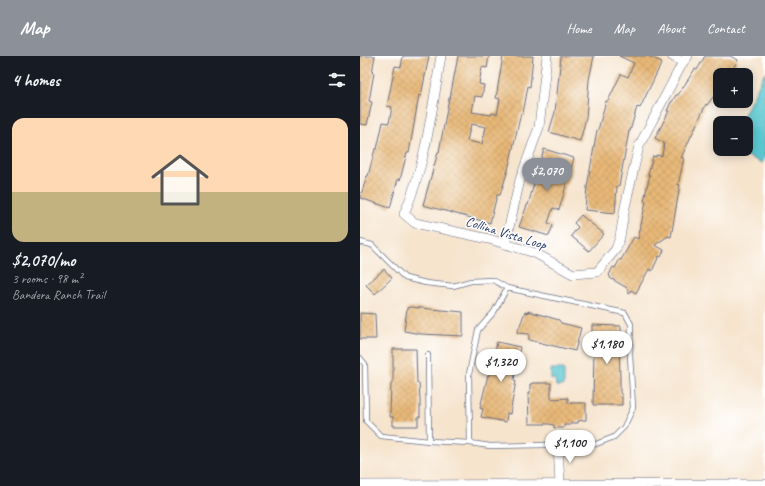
<!DOCTYPE html>
<html lang="en">
<head>
<meta charset="utf-8">
<style>
  :root { --surface:#171b24; --page:#20242c; --text:#f1f3f6; --muted:#9ea1a6; --line:#363941; --accent:#8c9099 }
  body { margin:0; font-family:Caveat,sans-serif; background:var(--page); color:var(--text); height:100vh; display:flex; flex-direction:column; font-size:15px; white-space:nowrap }
  * { box-sizing:border-box; margin:0 }
  p { font-size:13px; color:var(--muted) }
  .icon { flex:none; width:22px; height:22px; fill:none; stroke:currentColor; stroke-width:2; stroke-linecap:round; stroke-linejoin:round }
  .map { position:relative; flex:1; overflow:hidden }
  .side { display:flex; flex-direction:column; background:var(--surface); width:360px }
  .side>* { flex:none }
  .buttons { position:absolute; left:353px; top:12px; display:grid; gap:8px }
  .buttons a { display:grid; place-items:center; width:40px; height:40px; border-radius:8px; background:var(--surface); box-shadow:0 2px 10px #0003; font-size:20px }
  .price { position:absolute; translate:-50% -34px; padding:0 9px; border-radius:14px; background:#fff; color:#222; font-size:13px; line-height:26px; filter:drop-shadow(0 1px 2px #0008) }
  .price::after { content:''; position:absolute; left:50%; top:24px; width:12px; height:9px; margin-left:-6px; background:inherit; clip-path:polygon(0 0,100% 0,50% 100%) }
  .price.current { background:var(--accent); color:#fff }
  ul { padding:0; list-style:none }
  li { display:grid; align-content:center; gap:8px; height:212px; padding:0 12px }
  li+li { border-top:1px solid var(--line) }
  li span { display:grid; place-items:center; height:124px; border-radius:12px; color:#555 }
  li>.icon { margin-inline-start:auto }
  span .icon { width:72px; height:72px; fill:#fffc; stroke-width:1 }
  li b { font-size:17px }
  h2 { display:flex; justify-content:space-between; align-items:center; height:48px; padding:0 12px; font-size:17px }
  header { display:flex; align-items:center; gap:24px; box-sizing:border-box; height:56px; padding:0 20px; background:var(--accent); color:#fff }
  header strong { font-size:19px }
  nav { display:flex; gap:22px; margin-inline-start:auto; font-size:14px }
  main { display:flex; flex:1; min-height:0 }
  .map>svg:first-child { display:block }
</style>
</head>
<body>
<header>
<strong>Map</strong>
<nav><a>Home</a><a>Map</a><a>About</a><a>Contact</a></nav>
</header>
<main>
<section class="side">
<h2>4 homes<svg class="icon" aria-label="filters" viewBox="0 0 24 24"><path d="M4 7h16M4 17h16"/><circle cx="9" cy="7" r="2"/><circle cx="15" cy="17" r="2"/></svg></h2>
<ul>
<li><span style="background:linear-gradient(#ffd9b3 60%,#c2b280 0)"><svg class="icon" aria-label="home" viewBox="0 0 24 24"><path d="M3 11l9-7 9 7M6 9v11h12V9"/></svg></span><div><b>$2,070/mo</b><p>3 rooms · 98 m²</p><p>Bandera Ranch Trail</p></div></li>
</ul>
</section>
<div class="map">
<svg width="405" height="430" viewBox="0 0 405 430">
  <defs>
    <pattern id="building-cross-hatch" width="8" height="8" patternUnits="userSpaceOnUse"><rect width="8" height="8" fill="#e8b877"/><path d="M0 0l8 8M0 8l8-8" fill="none" stroke="#c69e69"/></pattern>
  </defs>
  <rect width="100%" height="100%" fill="#fff"/>
  <filter id="ink" filterUnits="userSpaceOnUse"><feTurbulence type="fractalNoise" baseFrequency=".025" numOctaves="2"/><feDisplacementMap in="SourceGraphic" scale="8" xChannelSelector="R" yChannelSelector="G"/><feConvolveMatrix kernelMatrix="1 2 1 2 8 2 1 2 1" color-interpolation-filters="sRGB"/></filter>
  <filter id="wash" filterUnits="userSpaceOnUse"><feTurbulence type="fractalNoise" baseFrequency=".012" numOctaves="4" result="noise"/><feDisplacementMap in="SourceGraphic" scale="16" xChannelSelector="R" yChannelSelector="G"/><feGaussianBlur stdDeviation="0.9" result="paint"/><feColorMatrix in="noise" values="0 0 0 0 0 0 0 0 0 0 0 0 0 0 0 0 0 1.4 0 .05"/><feComposite in="paint" operator="in"/></filter>
  <g filter="url(#wash)">
    <rect width="100%" height="100%" fill="#f6e4cd"/>
    <g fill="#5ac7d0" stroke="#3a7b97">
      <polygon points="405,16 405,102 402,107 373,93 386,93 386,67 380,67"/>
      <polygon points="191,313 204,313 204,328 203,328 203,330 196,330 195,323 191,323"/>
    </g>
    <g id="blocks">
      <g fill="url(#building-cross-hatch)" fill-rule="evenodd">
        <polygon points="0,0 15,0 12,17 14,17 9,45 12,46 7,69 0,68"/>
        <polygon points="43,0 69,0 61,40 59,39 49,97 47,97 40,124 38,123 30,152 0,142 7,120 8,120 15,93 17,93 23,66 29,67 32,51 27,50 35,10 41,11"/>
        <path d="M 98,0 L 129,0 L 127,12 L 122,11 L 119,28 L 124,29 L 122,41 L 115,40 L 112,56 L 131,59 L 132,57 L 137,58 L 140,43 L 136,42 L 143,0 L 173,0 L 170,31 L 168,30 L 163,58 L 161,57 L 148,114 L 140,139 L 137,139 L 130,167 L 63,149 L 78,96 L 79,96 L 89,42 L 90,42 ZM 111,68 L 126,71 L 122,88 L 107,85 Z"/>
        <polygon points="201,0 234,0 229,24 226,62 220,85 189,76 195,56"/>
        <polygon points="259,0 288,0 302,6 280,52 277,51 270,75 269,75 259,130 257,130 255,157 225,154 227,131 237,74 238,74 246,45 248,45 261,18 268,21 274,7"/>
        <polygon points="345,0 370,0 378,4 369,19 360,19 360,33 354,42 353,41 347,49 346,48 321,102 324,102 318,129 320,129 311,181 308,180 295,189 304,194 301,201 299,200 292,215 289,213 276,237 271,234 269,238 267,232 250,222 250,220 249,219 253,211 255,212 260,203 261,204 274,181 278,183 286,145 284,145 286,135 290,119 288,119 293,100 296,101 296,99 302,100 304,87 295,82 309,55 307,55 311,46 312,46 316,39 318,39 335,13 337,14"/>
        <polygon points="184,93 214,102 199,154 193,152 188,167 193,169 189,180 159,171 167,149 168,149"/>
        <polygon points="221,159 244,178 229,195 211,180 218,171 214,167"/>
        <polygon points="24,213 32,222 15,238 6,229"/>
        <polygon points="50,251 103,256 103,280 61,278 44,275 47,252"/>
        <polygon points="168,255 199,264 201,267 221,272 215,295 169,284 169,278 157,277 165,256 168,257"/>
        <polygon points="0,257 15,258 16,283 0,283"/>
        <polygon points="232,269 261,270 261,278 259,282 260,321 260,336 262,340 262,349 233,349 234,289 233,282 232,282"/>
        <polygon points="137,286 160,291 154,324 156,325 150,358 147,357 146,366 121,361 123,353 120,352 128,319 130,319"/>
        <polygon points="33,293 56,293 57,327 59,327 60,344 60,361 58,361 58,370 33,370 33,361 30,361 31,327 33,327"/>
        <polygon points="172,327 191,327 191,343 208,342 208,347 226,347 226,364 218,365 218,367 211,367 211,369 204,369 204,372 194,372 194,369 189,368 169,368 168,337 170,337 170,328 172,328"/>
      </g>
    </g>
  </g>
  <g filter="url(#ink)">
    <use href="#blocks" fill-opacity="0" stroke="#686e85" stroke-width="1"/>
    <g fill="none" stroke-linecap="round" stroke-linejoin="round">
      <g stroke="#686e85" stroke-width="6">
        <g id="lane">
          <polyline points="0,186 12,189 45,222 66,227 93,230 111,225 133,224 147,232 134,256 118,274 109,318 110,387"/>
          <polyline points="68,299 69,385"/>
          <polyline points="0,302 5,308 6,365 21,380 69,385 110,387 130,390 236,388 254,381 264,371 273,352 270,299 271,268 265,257 147,232"/>
        </g>
      </g>
      <g stroke="#686e85" stroke-width="10">
        <g id="street">
          <path d="M 81,0 C 72,53 66,108 44,158 L 55,167 L 129,183 L 175,197 L 213,218 L 237,216 L 256,193 L 260,181 L 265,151 L 279,90 L 323,6 L 328,0"/>
          <polyline points="312,0 323,6"/>
          <polyline points="145,188 160,124 179,71 187,0"/>
          <polyline points="198,388 200,429"/>
          <polyline points="0,429 405,428"/>
        </g>
      </g>
      <use href="#lane" stroke="#fff" stroke-width="4.5"/>
      <use href="#street" stroke="#fff" stroke-width="9"/>
    </g>
  </g>
  <g text-anchor="middle" dominant-baseline="central" stroke-width="3" stroke-linejoin="round" paint-order="stroke">
    <g font-size="14" fill="#1b2f5e" stroke="#fff">
      <text transform="translate(146 177) rotate(17)">Collina Vista Loop</text>
    </g>
  </g>
</svg>
<div class="buttons">
<a>+</a>
<a>−</a>
</div>
<b class="price current" style="left:187px;top:136px">$2,070</b>
<b class="price" style="left:247px;top:309px">$1,180</b>
<b class="price" style="left:141px;top:327px">$1,320</b>
<b class="price" style="left:210px;top:408px">$1,100</b>
</div>
</main>
</body>
</html>
